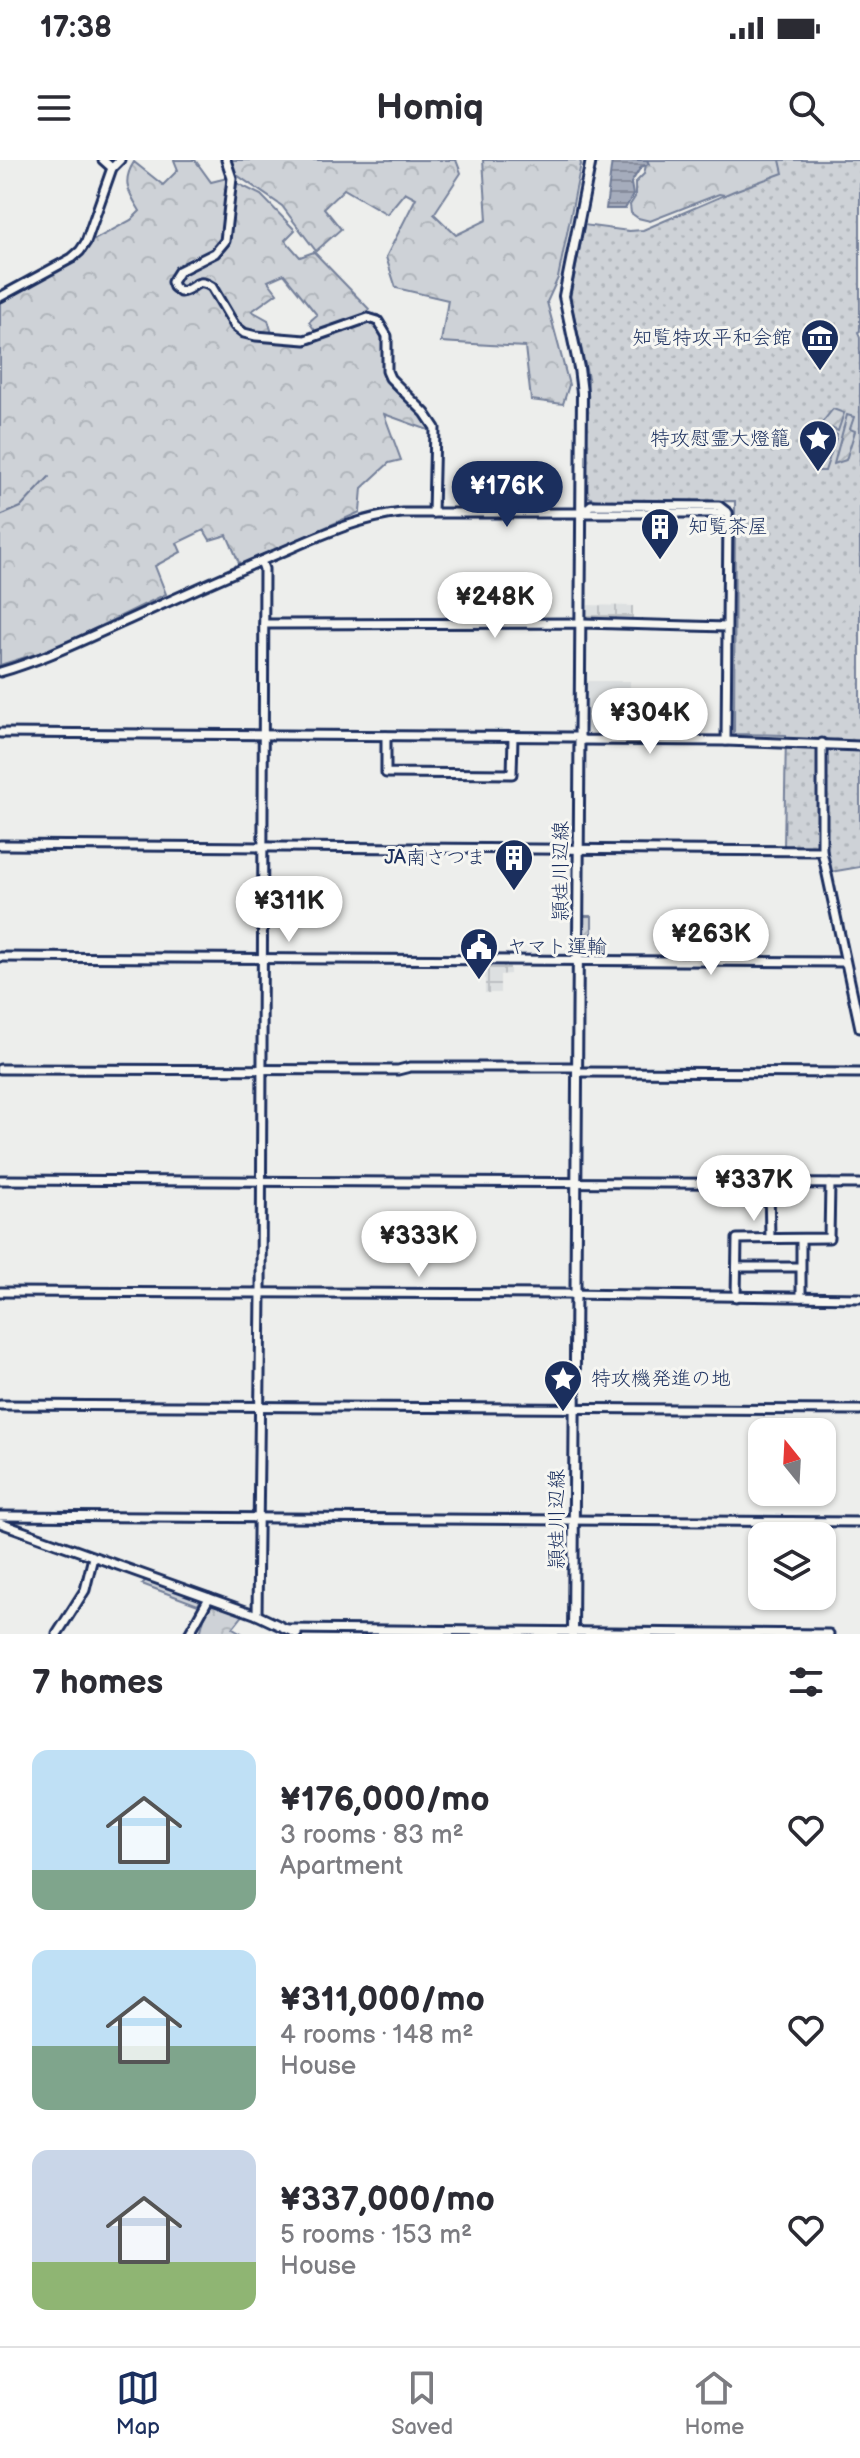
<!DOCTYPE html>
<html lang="en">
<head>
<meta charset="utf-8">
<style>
  :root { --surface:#fff; --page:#f2f2f3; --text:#2b2b33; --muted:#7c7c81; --line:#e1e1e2; --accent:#1b2f5e }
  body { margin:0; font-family:"Balsamiq Sans","Klee One",sans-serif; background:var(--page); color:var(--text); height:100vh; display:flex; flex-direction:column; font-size:30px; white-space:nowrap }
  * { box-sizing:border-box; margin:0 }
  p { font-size:26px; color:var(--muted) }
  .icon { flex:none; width:44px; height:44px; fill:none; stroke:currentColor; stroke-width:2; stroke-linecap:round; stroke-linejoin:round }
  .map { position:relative; height:1474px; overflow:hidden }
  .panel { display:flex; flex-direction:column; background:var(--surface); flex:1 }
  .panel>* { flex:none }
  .needle { width:52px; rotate:342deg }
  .tools { position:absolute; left:748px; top:1258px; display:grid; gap:16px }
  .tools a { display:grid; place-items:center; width:88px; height:88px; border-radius:16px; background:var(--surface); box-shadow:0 2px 6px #0004; font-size:40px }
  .price { position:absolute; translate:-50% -68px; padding:0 18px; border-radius:28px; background:#fff; color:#222; font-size:26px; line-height:52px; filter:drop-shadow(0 2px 4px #0008) }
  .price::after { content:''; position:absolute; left:50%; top:48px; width:24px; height:18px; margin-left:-12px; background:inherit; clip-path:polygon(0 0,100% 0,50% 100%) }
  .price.on { background:var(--accent); color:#fff }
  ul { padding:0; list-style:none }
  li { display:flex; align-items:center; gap:24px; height:200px; padding:0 32px }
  li span { display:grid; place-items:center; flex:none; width:224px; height:160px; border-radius:16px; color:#555 }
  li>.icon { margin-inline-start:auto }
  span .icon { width:96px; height:96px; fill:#fffc; stroke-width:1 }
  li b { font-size:34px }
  h2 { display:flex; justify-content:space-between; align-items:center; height:96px; padding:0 32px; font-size:34px }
  .status { display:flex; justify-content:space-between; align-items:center; height:56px; padding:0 40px; background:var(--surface); direction:ltr }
  .status svg { height:22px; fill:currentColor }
  header { display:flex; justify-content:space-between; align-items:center; height:104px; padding:0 32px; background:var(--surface); font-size:36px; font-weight:800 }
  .menu { display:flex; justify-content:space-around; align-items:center; height:112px; border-top:2px solid var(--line); background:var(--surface); font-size:22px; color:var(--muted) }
  .menu a { display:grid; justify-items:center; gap:4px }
  .menu .on { color:var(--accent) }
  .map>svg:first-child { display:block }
</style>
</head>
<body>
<div class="status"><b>17:38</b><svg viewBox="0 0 49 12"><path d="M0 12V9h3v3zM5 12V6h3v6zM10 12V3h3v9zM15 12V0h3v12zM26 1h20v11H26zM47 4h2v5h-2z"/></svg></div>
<header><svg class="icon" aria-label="menu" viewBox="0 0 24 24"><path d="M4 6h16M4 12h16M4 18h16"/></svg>Homiq<svg class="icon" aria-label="search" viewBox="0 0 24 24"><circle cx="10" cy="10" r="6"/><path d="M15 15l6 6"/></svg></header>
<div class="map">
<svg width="860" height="1474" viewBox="0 0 860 1474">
  <defs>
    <pattern id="industrial-grid" width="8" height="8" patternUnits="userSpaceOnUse" patternTransform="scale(2)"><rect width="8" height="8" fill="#dde0e1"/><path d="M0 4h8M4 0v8" fill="none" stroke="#bdc0c3"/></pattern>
    <pattern id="forest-crowns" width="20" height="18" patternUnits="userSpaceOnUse" patternTransform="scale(2)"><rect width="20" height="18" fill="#ced2d7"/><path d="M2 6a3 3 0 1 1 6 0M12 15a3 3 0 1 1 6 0" fill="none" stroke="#b0b5bb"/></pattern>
    <pattern id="park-dots" width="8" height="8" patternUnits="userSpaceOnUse" patternTransform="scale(2)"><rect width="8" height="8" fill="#ced2d7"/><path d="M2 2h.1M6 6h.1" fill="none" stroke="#b0b5bb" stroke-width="1.8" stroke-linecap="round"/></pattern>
    <pattern id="garden-furrows" width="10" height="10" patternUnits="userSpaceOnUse" patternTransform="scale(2)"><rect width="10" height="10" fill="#ced2d7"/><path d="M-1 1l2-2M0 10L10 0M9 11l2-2" fill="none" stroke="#b0b5bb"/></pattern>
    <pattern id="water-rules" width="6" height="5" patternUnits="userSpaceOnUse" patternTransform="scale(2)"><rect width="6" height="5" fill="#a5acbc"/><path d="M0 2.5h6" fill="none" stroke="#868c9c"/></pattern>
  </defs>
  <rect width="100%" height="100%" fill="#edeeec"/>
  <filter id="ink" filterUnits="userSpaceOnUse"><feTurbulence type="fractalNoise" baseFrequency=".0125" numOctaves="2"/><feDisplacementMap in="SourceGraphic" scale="16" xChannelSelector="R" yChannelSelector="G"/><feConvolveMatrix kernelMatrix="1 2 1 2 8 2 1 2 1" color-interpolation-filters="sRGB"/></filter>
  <g filter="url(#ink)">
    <polygon fill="#dde0e1" points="584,521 630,521 629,575 594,574 589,571 584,562"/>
    <g fill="url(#industrial-grid)">
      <polygon points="584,445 633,446 633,461 588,460 584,455"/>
      <polygon points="485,804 510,804 510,814 500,815 500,833 485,833"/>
    </g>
    <g fill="url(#forest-crowns)" stroke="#74809a" stroke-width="2">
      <path d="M 174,0 L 195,0 L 211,22 L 227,18 L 261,35 L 295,70 L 285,80 L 300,97 L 314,92 L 369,149 L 367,154 L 316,172 L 309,162 L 317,155 L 284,114 L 268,121 L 277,133 L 252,151 L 268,160 L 274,180 L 309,183 L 360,163 L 371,163 C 375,168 380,172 382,179 C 386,193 379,209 388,223 C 400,241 425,249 431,271 L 384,254 L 401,300 L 389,303 L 362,328 L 360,352 L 240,405 L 227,375 L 210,380 L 204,370 L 177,383 L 181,392 L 155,406 L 166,434 L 55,488 L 0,505 L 0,141 L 77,100 L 92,81 L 131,60 L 140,51 C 129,33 121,22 134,2 L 163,25 L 178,10 Z"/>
      <polygon points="230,0 456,0 461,13 434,54 456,75 487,60 483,0 580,0 581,4 558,118 547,142 569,225 563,244 531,240 525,187 441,182 448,140 396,128 386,97 416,38 405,32 387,54 344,29 324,48 341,69 316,91 282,46 234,13"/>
      <polygon points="647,0 792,0 802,20 748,39 719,34 650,61 638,58 631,53 630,45 635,37 635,23 644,14"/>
      <polygon points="146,1420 201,1439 198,1445 142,1424"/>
      <polygon points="212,1443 244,1454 233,1468 243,1474 200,1474 204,1458"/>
    </g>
    <polygon fill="url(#park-dots)" stroke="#74809a" stroke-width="2" points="780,0 860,0 860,171 858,172 860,178 860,707 830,712 825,688 784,688 786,575 734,574 735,341 599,342 589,337 586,332 588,218 570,138 584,65 629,71 643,70 734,31 783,13"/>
    <g fill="url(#garden-furrows)" stroke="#74809a" stroke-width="2">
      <polygon points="833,249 844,253 838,271 821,264"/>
      <polygon points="847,255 854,257 850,269 855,271 846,300 834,304"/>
      <polygon points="820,265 837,275 825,311 813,311 814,267"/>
      <polygon points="584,756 592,756 592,785 583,789"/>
    </g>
    <polygon fill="url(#water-rules)" stroke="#6e7a96" stroke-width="2" points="612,0 647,0 649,4 641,7 631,23 633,35 625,49 606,49"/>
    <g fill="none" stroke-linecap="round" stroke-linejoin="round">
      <polyline stroke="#6e7a96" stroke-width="2" points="0,356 21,347 49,317"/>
      <g stroke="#1b2f5e" stroke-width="13">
        <g id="minor">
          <polyline points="103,0 112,8"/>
          <path d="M 226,0 L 232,18 L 225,81 L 215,93 L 179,111 L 172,122 L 174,127 L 180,132 C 195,130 195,116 212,127 L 235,166 L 244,173 L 256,176 L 305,180 L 368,158 L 378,161 L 387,176 L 387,211 L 390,218 L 425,253 L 435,268 L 433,353"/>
          <polyline points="0,137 72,98 80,91 86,82 112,8 120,0"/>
          <polyline points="581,354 591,345 719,346 728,353 726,581"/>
          <polyline points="264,464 583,463 726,467"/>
          <path d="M 0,512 C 45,499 87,478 130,459 C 176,438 223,417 270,397 C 313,379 354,358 402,353 L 728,353"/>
          <polyline points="0,573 575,577 584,580 726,581 860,586"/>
          <polyline points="386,576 386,613 512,614 513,577"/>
          <polyline points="822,583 822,691 860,868"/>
          <polyline points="0,685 822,691"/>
          <polyline points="0,797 845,802"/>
          <polyline points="0,909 398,910 410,907 577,907"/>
          <polyline points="577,912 860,913"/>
          <polyline points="0,1020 860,1024"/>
          <polyline points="769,1024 770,1078"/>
          <polyline points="801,1079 801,1137"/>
          <polyline points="737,1107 800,1107"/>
          <polyline points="0,1132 565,1134 860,1138"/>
          <polyline points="736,1137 737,1079 829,1078 830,1024"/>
          <polyline points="0,1245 860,1250"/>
          <polyline points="0,1356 860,1362"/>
          <polyline points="0,1363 257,1455 297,1474"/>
          <polyline points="257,1455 261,1134 264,409 261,401"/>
          <polyline points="288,1469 829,1474"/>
          <polyline points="57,1474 85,1430 93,1397"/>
          <polyline points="189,1474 209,1438"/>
        </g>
      </g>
      <g stroke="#1b2f5e" stroke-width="14">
        <polyline id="major" points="573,1474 582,233 579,208 564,136 591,0"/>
      </g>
      <use href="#minor" stroke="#f6f6f2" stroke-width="7"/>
      <use href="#major" stroke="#f6f6f2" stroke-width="8"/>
    </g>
  </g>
  <defs>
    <g id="museum-pin" transform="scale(2)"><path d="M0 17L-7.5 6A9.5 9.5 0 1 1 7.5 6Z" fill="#1b2f5e" stroke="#f6f6f2"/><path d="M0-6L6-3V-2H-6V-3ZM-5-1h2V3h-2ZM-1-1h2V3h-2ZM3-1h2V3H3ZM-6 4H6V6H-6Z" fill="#fff"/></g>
    <g id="sight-pin" transform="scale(2)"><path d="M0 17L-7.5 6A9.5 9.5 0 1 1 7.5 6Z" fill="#1b2f5e" stroke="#f6f6f2"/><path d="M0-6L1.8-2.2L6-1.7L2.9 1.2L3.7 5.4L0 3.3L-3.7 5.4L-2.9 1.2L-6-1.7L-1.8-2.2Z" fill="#fff"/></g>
    <g id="building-pin" transform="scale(2)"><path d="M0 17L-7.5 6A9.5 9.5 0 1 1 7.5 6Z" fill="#1b2f5e" stroke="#f6f6f2"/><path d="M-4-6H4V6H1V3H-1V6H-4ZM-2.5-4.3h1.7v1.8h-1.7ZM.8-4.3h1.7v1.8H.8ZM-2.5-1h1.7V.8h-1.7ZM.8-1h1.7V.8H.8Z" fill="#fff"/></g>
    <g id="civic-pin" transform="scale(2)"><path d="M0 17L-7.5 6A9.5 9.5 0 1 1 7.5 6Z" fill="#1b2f5e" stroke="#f6f6f2"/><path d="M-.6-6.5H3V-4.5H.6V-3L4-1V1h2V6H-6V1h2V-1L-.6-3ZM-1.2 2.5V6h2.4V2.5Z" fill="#fff"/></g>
  </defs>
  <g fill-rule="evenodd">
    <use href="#museum-pin" x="820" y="178"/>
    <use href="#sight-pin" x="818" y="279"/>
    <use href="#building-pin" x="660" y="367"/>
    <use href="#building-pin" x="514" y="698"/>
    <use href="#civic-pin" x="479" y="787"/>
    <use href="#sight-pin" x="563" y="1219"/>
  </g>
  <g text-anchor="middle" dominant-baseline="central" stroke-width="6" stroke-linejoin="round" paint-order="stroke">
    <g font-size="20" fill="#1b2f5e" stroke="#f6f6f2" text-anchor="end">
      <text x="792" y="178">知覧特攻平和会館</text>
      <text x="790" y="279">特攻慰霊大燈籠</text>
      <text x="688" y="367" text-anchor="start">知覧茶屋</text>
      <text x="486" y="698">JA南さつま</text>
      <text x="507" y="787" text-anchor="start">ヤマト運輸</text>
      <text x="591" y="1219" text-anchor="start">特攻機発進の地</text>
    </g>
    <g font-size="20" fill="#1b2f5e" stroke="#f6f6f2">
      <text transform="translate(561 711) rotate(-90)">頴娃川辺線</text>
      <text transform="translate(557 1359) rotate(-90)">頴娃川辺線</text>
    </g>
  </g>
</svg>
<div class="tools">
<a><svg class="needle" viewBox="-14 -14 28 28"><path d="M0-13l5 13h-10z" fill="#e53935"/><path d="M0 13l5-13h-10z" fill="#7c7c81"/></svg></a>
<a><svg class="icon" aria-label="layers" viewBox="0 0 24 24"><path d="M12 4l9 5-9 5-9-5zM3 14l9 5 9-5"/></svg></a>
</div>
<b class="price on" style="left:507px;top:369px">¥176K</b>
<b class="price" style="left:495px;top:480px">¥248K</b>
<b class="price" style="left:650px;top:596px">¥304K</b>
<b class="price" style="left:289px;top:784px">¥311K</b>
<b class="price" style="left:711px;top:817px">¥263K</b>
<b class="price" style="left:754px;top:1063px">¥337K</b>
<b class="price" style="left:419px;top:1119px">¥333K</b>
</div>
<section class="panel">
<h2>7 homes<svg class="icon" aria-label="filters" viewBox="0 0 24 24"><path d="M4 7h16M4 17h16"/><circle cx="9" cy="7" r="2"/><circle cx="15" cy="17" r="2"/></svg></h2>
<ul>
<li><span style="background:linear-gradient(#bfe0f5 75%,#7fa58c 0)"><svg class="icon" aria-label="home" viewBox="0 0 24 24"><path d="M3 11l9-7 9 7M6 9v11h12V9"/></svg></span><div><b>¥176,000/mo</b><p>3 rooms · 83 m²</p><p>Apartment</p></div><svg class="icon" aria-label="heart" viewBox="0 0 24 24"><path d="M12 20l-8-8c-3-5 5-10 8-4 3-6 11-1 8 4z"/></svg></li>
<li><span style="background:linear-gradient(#bfe0f5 60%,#7fa58c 0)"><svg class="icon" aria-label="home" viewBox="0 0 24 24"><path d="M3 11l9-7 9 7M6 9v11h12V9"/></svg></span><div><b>¥311,000/mo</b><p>4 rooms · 148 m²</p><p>House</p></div><svg class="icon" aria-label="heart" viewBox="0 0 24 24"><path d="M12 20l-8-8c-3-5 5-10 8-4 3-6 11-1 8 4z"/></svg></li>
<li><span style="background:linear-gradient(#c9d6e8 70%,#8fb573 0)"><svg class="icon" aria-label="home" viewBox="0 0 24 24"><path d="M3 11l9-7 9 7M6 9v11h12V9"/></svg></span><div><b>¥337,000/mo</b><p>5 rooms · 153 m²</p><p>House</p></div><svg class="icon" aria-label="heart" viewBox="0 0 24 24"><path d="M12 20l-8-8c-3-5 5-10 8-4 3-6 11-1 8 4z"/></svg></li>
</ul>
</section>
<nav class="menu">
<a class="on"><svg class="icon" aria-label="map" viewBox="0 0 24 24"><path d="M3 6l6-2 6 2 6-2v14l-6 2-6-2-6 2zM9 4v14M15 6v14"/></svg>Map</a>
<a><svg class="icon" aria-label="saved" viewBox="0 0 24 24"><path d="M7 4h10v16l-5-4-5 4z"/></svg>Saved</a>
<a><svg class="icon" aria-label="home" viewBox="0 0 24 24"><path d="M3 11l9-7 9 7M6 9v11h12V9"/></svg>Home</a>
</nav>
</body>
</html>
